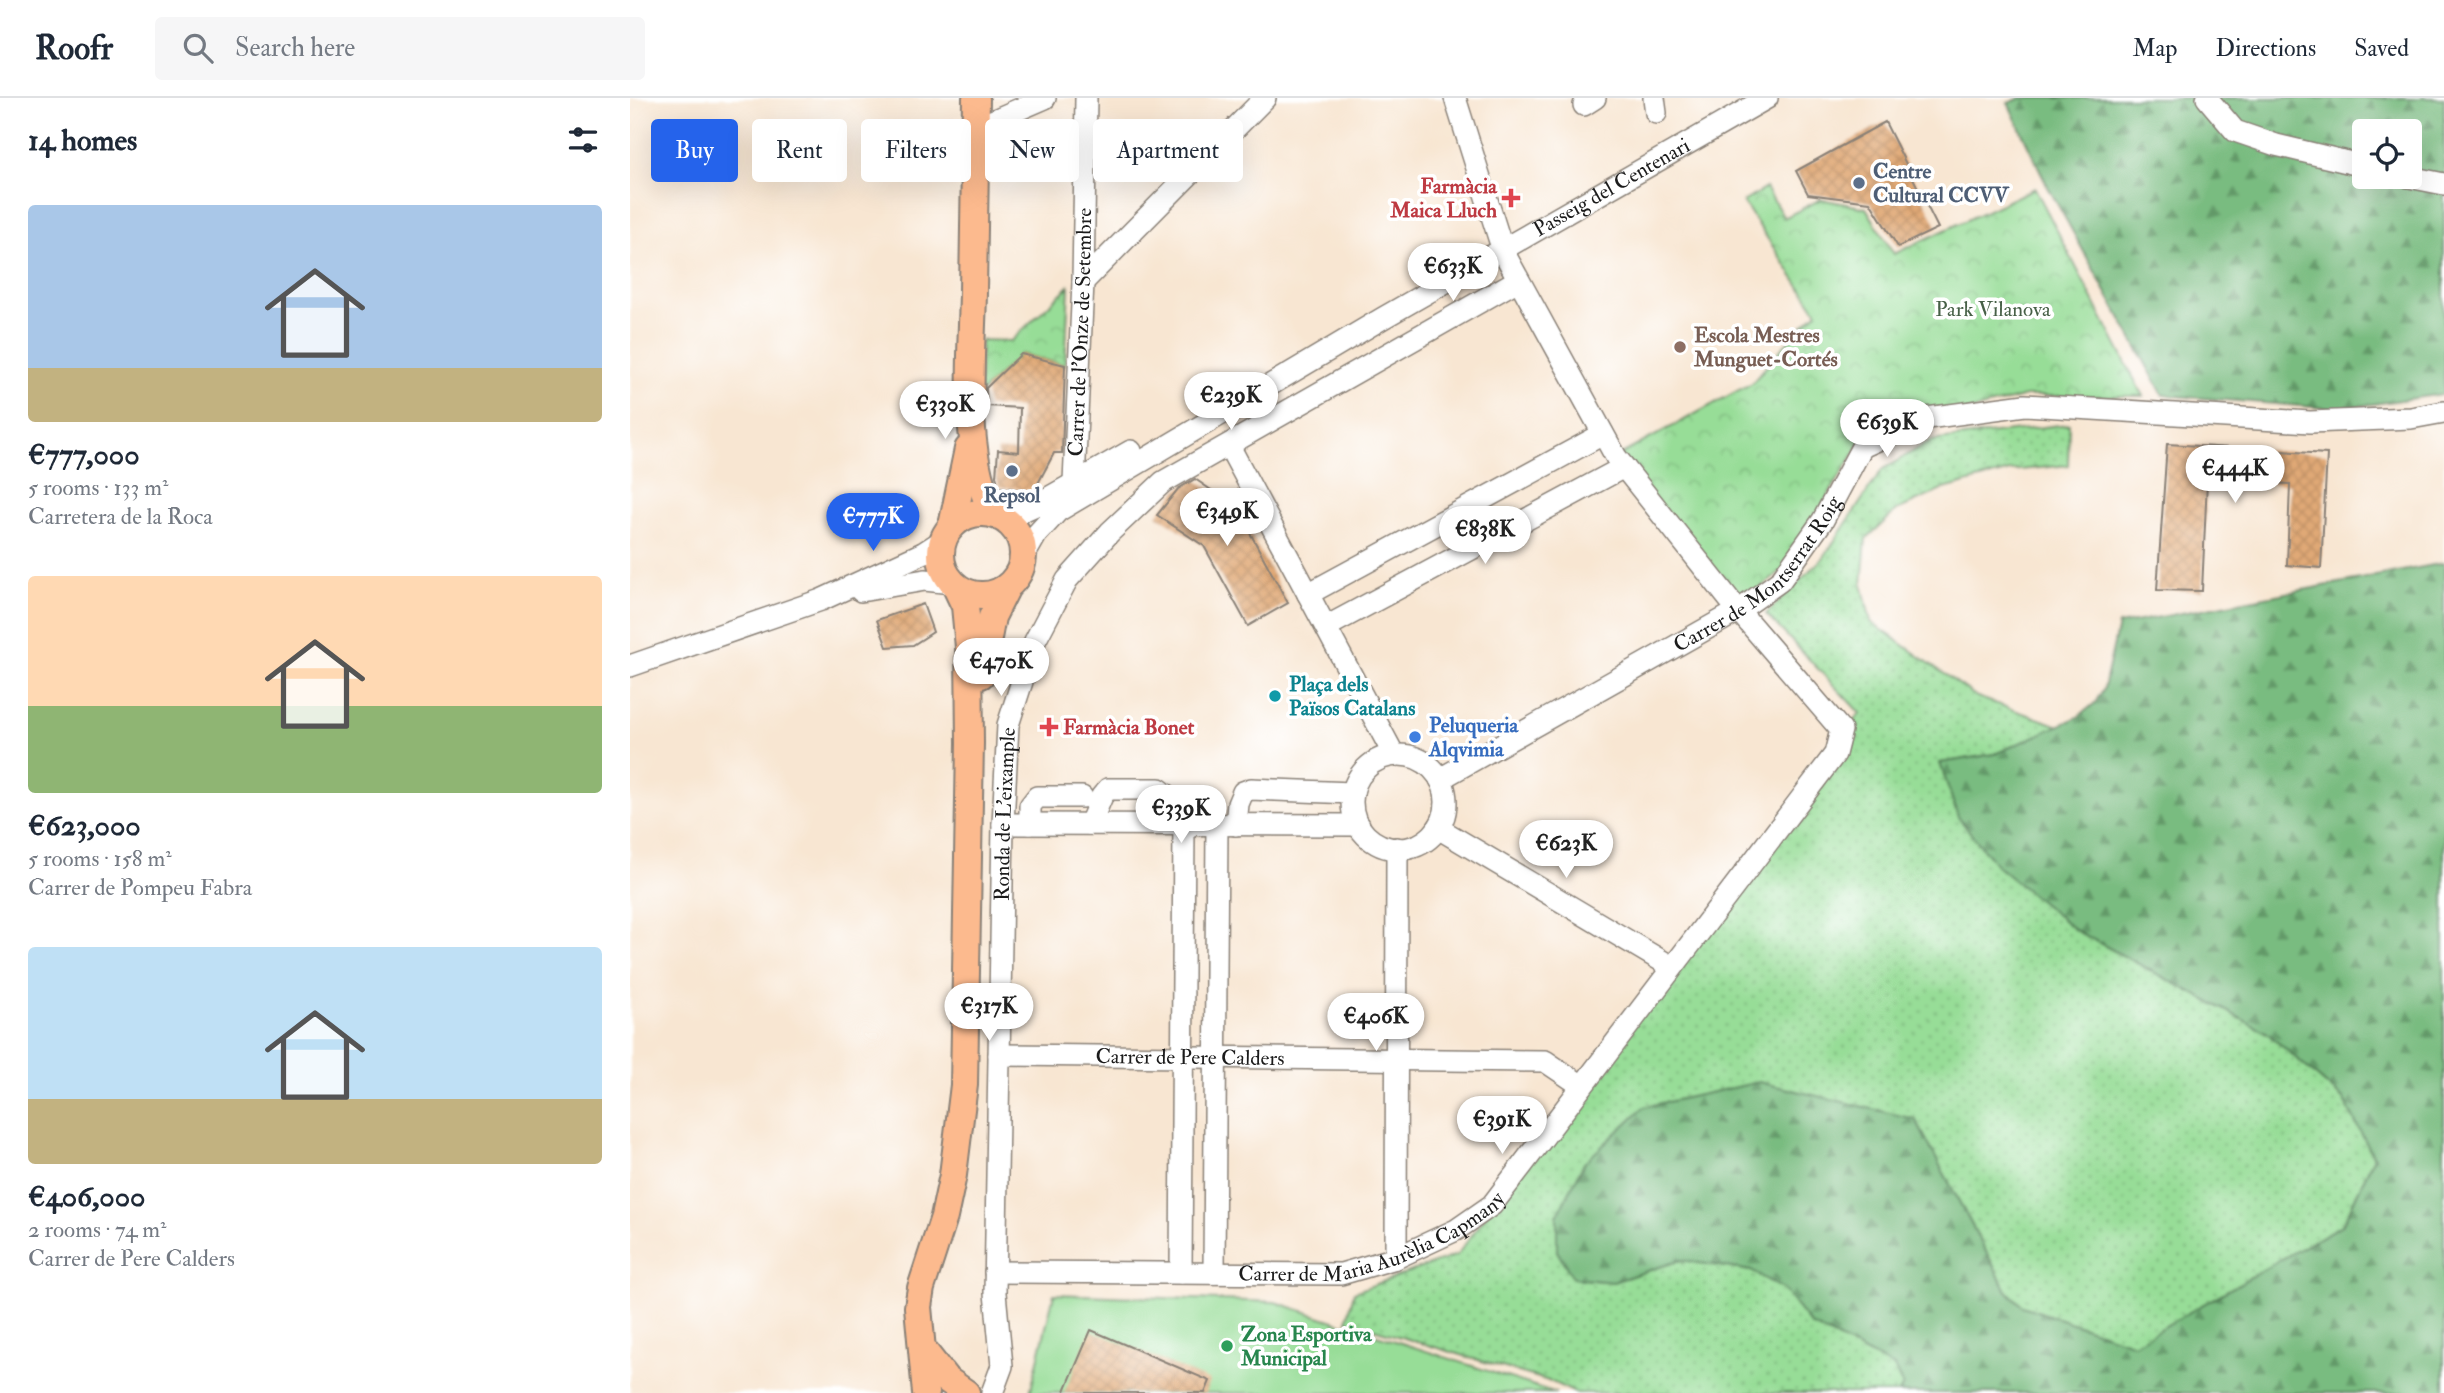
<!DOCTYPE html>
<html lang="en">
<head>
<meta charset="utf-8">
<style>
  :root { --surface:#fff; --page:#f6f6f7; --text:#1f2937; --muted:#747a83; --line:#e0e1e3; --accent:#2563eb }
  body { margin:0; font-family:"IM FELL Double Pica",serif; background:var(--page); color:var(--text); height:100vh; display:flex; flex-direction:column; font-size:26px; white-space:nowrap }
  * { box-sizing:border-box; margin:0 }
  p { font-size:23px; color:var(--muted) }
  .icon { flex:none; width:38px; height:38px; fill:none; stroke:currentColor; stroke-width:2; stroke-linecap:round; stroke-linejoin:round }
  .map { position:relative; flex:1; overflow:hidden }
  .drawer { display:flex; flex-direction:column; background:var(--surface); width:630px }
  .drawer>* { flex:none }
  .banner { position:absolute; left:21px; top:21px; width:665px; height:63px; display:flex; gap:14px }
  .buttons { position:absolute; left:1722px; top:21px; display:grid; gap:14px }
  .buttons a { display:grid; place-items:center; width:70px; height:70px; border-radius:7px; background:var(--surface); box-shadow:0 7px 28px #0002; font-size:35px }
  .price { position:absolute; translate:-50% -60px; padding:0 16px; border-radius:24px; background:#fff; color:#222; font-size:23px; line-height:46px; filter:drop-shadow(0 2px 4px #0008) }
  .price::after { content:''; position:absolute; left:50%; top:42px; width:21px; height:16px; margin-left:-10px; background:inherit; clip-path:polygon(0 0,100% 0,50% 100%) }
  .price.on { background:var(--accent); color:#fff }
  ul { padding:0; list-style:none }
  li { display:grid; align-content:center; gap:14px; height:371px; padding:0 28px }
  li span { display:grid; place-items:center; height:217px; border-radius:7px; color:#555 }
  li>.icon { margin-inline-start:auto }
  span .icon { width:126px; height:126px; fill:#fffc; stroke-width:1 }
  li b { font-size:30px }
  h2 { display:flex; justify-content:space-between; align-items:center; height:84px; padding:0 28px; font-size:30px }
  .pill { padding:0 24px; border-radius:7px; background:var(--surface); box-shadow:0 7px 28px #0002; font-size:24px; line-height:63px }
  .pill.on { background:var(--accent); color:#fff }
  header { display:flex; align-items:center; gap:42px; box-sizing:border-box; height:98px; padding:0 35px; background:var(--surface); border-bottom:2px solid var(--line) }
  header strong { font-size:33px }
  nav { display:flex; gap:38px; margin-inline-start:auto; font-size:24px }
  .search { width:490px; height:63px; background:var(--page); display:flex; align-items:center; gap:18px; box-sizing:border-box; padding:0 24px; border-radius:7px; color:var(--muted); font-size:26px }
  main { display:flex; flex:1; min-height:0 }
  .map>svg:first-child { display:block }
</style>
</head>
<body>
<header>
<strong>Roofr</strong>
<div class="search"><svg class="icon" aria-label="search" viewBox="0 0 24 24"><circle cx="10" cy="10" r="6"/><path d="M15 15l6 6"/></svg>Search here</div>
<nav><a>Map</a><a>Directions</a><a>Saved</a></nav>
</header>
<main>
<section class="drawer">
<h2>14 homes<svg class="icon" aria-label="filters" viewBox="0 0 24 24"><path d="M4 7h16M4 17h16"/><circle cx="9" cy="7" r="2"/><circle cx="15" cy="17" r="2"/></svg></h2>
<ul>
<li><span style="background:linear-gradient(#a9c7e8 75%,#c2b280 0)"><svg class="icon" aria-label="home" viewBox="0 0 24 24"><path d="M3 11l9-7 9 7M6 9v11h12V9"/></svg></span><div><b>€777,000</b><p>5 rooms · 133 m²</p><p>Carretera de la Roca</p></div></li>
<li><span style="background:linear-gradient(#ffd9b3 60%,#8fb573 0)"><svg class="icon" aria-label="home" viewBox="0 0 24 24"><path d="M3 11l9-7 9 7M6 9v11h12V9"/></svg></span><div><b>€623,000</b><p>5 rooms · 158 m²</p><p>Carrer de Pompeu Fabra</p></div></li>
<li><span style="background:linear-gradient(#bfe0f5 70%,#c2b280 0)"><svg class="icon" aria-label="home" viewBox="0 0 24 24"><path d="M3 11l9-7 9 7M6 9v11h12V9"/></svg></span><div><b>€406,000</b><p>2 rooms · 74 m²</p><p>Carrer de Pere Calders</p></div></li>
</ul>
</section>
<div class="map">
<svg width="1814" height="1295" viewBox="0 0 1814 1295">
  <defs>
    <pattern id="grass-dots" width="8" height="8" patternUnits="userSpaceOnUse" patternTransform="scale(1.75)"><rect width="8" height="8" fill="#97dd97"/><path d="M2 2h.1M6 6h.1" fill="none" stroke="#82bd82" stroke-width="1.8" stroke-linecap="round"/></pattern>
    <pattern id="forest-firs" width="22" height="20" patternUnits="userSpaceOnUse" patternTransform="scale(1.75)"><rect width="22" height="20" fill="#79bc80"/><path d="M5 1l3.5 6h-7zM16 11l3.5 6h-7z" fill="#629868"/></pattern>
    <pattern id="park-crowns" width="20" height="18" patternUnits="userSpaceOnUse" patternTransform="scale(1.75)"><rect width="20" height="18" fill="#97dd97"/><path d="M2 6a3 3 0 1 1 6 0M12 15a3 3 0 1 1 6 0" fill="none" stroke="#82bd82"/></pattern>
    <pattern id="building-cross-hatch" width="8" height="8" patternUnits="userSpaceOnUse" patternTransform="scale(1.75)"><rect width="8" height="8" fill="#e0a976"/><path d="M0 0l8 8M0 8l8-8" fill="none" stroke="#c09166"/></pattern>
  </defs>
  <rect width="100%" height="100%" fill="#fff"/>
  <filter id="ink" filterUnits="userSpaceOnUse"><feTurbulence type="fractalNoise" baseFrequency=".0143" numOctaves="2"/><feDisplacementMap in="SourceGraphic" scale="14" xChannelSelector="R" yChannelSelector="G"/><feConvolveMatrix kernelMatrix="1 2 1 2 8 2 1 2 1" color-interpolation-filters="sRGB"/></filter>
  <filter id="wash" filterUnits="userSpaceOnUse"><feTurbulence type="fractalNoise" baseFrequency=".00686" numOctaves="4" result="noise"/><feDisplacementMap in="SourceGraphic" scale="28" xChannelSelector="R" yChannelSelector="G"/><feGaussianBlur stdDeviation="1.57" result="paint"/><feColorMatrix in="noise" values="0 0 0 0 0 0 0 0 0 0 0 0 0 0 0 0 0 1.4 0 .05"/><feComposite in="paint" operator="in"/></filter>
  <g filter="url(#wash)">
    <rect width="100%" height="100%" fill="#f8e6d2"/>
    <polygon fill="url(#grass-dots)" stroke="#5a7c5a" stroke-width="2" points="1439,326 1438,367 1380,373 1314,391 1267,412 1236,441 1232,486 1241,524 1347,599 1430,628 1365,656 1310,665 1445,832 1636,934 1713,1001 1744,1059 1713,1126 1504,1246 1392,1208 1377,1193 1285,1021 927,1153 943,1180 983,1184 1051,1162 1121,1173 1153,1191 1181,1227 1264,1269 1273,1288 1269,1295 945,1295 922,1284 717,1223 724,1194 827,1157 1230,615 1136,516 1193,460 1252,372 1300,343"/>
    <g fill="url(#forest-firs)" stroke="#4a6c4e" stroke-width="2" fill-rule="evenodd">
      <path d="M 1391,0 L 1814,0 L 1814,296 L 1708,311 L 1533,297 L 1418,89 L 1378,5 ZM 1734,33 L 1780,33 L 1780,79 L 1734,79 Z"/>
      <polygon points="1814,465 1814,1295 1269,1295 1273,1288 1264,1269 1181,1227 1153,1191 1121,1173 1051,1162 983,1184 943,1180 927,1153 927,1118 954,1065 1014,1009 1129,984 1285,1021 1377,1193 1392,1208 1504,1246 1713,1126 1744,1059 1713,1001 1636,934 1445,832 1367,768 1328,719 1310,665 1365,656 1448,619 1465,605 1474,590 1488,527"/>
    </g>
    <g fill="url(#park-crowns)" stroke="#5a7c5a" stroke-width="2">
      <polygon points="1136,90 1154,120 1191,101 1236,110 1264,156 1405,90 1513,298 1396,298 1233,341 1151,474 1115,501 1093,494 986,359 1122,285 1167,233 1187,214 1113,104"/>
      <polygon points="439,188 435,267 391,256 349,297 351,242 381,243"/>
    </g>
    <polygon fill="#97dd97" stroke="#5a7c5a" stroke-width="2" points="424,1196 645,1204 926,1295 400,1295"/>
    <g id="blocks">
      <g fill="url(#building-cross-hatch)">
        <polygon points="1255,24 1308,130 1268,149 1240,104 1178,96 1166,73"/>
        <polygon points="391,256 435,267 432,355 424,355 404,393 369,389 366,378 368,352 389,354 390,310 357,308 356,290"/>
        <polygon points="1537,346 1697,356 1691,470 1657,467 1660,386 1577,382 1572,493 1527,492"/>
        <polygon points="565,381 606,409 658,505 618,528 574,448 527,417 548,391"/>
        <polygon points="293,506 303,534 283,547 257,549 247,522"/>
        <polygon points="461,1232 580,1283 575,1295 434,1295"/>
      </g>
    </g>
  </g>
  <g filter="url(#ink)">
    <use href="#blocks" fill-opacity="0" stroke="#8a8177" stroke-width="2"/>
    <g fill="none" stroke-linecap="round" stroke-linejoin="round">
      <g stroke="#8a8177" stroke-width="24">
        <g id="minor">
          <polyline points="1024,0 1026,15"/>
          <polyline points="1577,0 1605,33 1646,47 1734,68"/>
          <polyline points="954,7 965,0"/>
          <polyline points="346,30 415,0"/>
          <polyline points="1779,79 1814,86"/>
          <polyline points="453,184 635,0"/>
          <polyline points="599,348 764,657"/>
          <path id="s1" d="M 444,384 L 453,184 L 456,0"/>
          <polyline points="369,418 388,415 406,407 501,353"/>
          <path id="s2" d="M 394,458 L 406,437 L 428,413 L 753,220 L 1137,0"/>
          <polyline points="231,493 295,482 322,485"/>
          <polyline points="678,496 973,336"/>
          <polyline points="696,529 994,369"/>
          <polyline points="0,568 191,502 293,455 313,442"/>
          <circle cx="769" cy="704" r="47"/>
          <path id="s3" d="M 810,681 L 1108,513 L 1150,483 L 1193,422 L 1232,349 L 1297,320 L 1395,307 L 1680,324 L 1781,320 L 1814,314"/>
          <polyline points="373,726 729,727"/>
          <polyline points="400,726 400,708 407,699 452,699"/>
          <polyline points="460,726 472,698 478,691 529,691 541,700 542,726"/>
          <polyline points="606,727 608,706 613,694 621,691 723,695"/>
          <polyline points="808,730 1042,869"/>
          <path id="s4" d="M 369,957 L 915,963 L 952,988"/>
          <polyline points="766,1160 767,750"/>
          <path id="s5" d="M 365,1174 L 711,1176 L 766,1160 L 826,1132 L 862,1107 L 1205,656 L 1211,632 L 1102,505 L 986,359 L 873,153 L 825,0"/>
          <polyline points="551,1175 554,726"/>
          <polyline points="584,1175 587,726"/>
          <path id="s6" d="M 362,1295 L 372,1268 L 365,1195 L 373,726 L 378,627 L 405,543 L 437,482 L 480,434 L 533,384 L 888,182"/>
        </g>
      </g>
      <g stroke="#8a8177" stroke-width="30">
        <g id="major">
          <path d="M 346,0 C 345,65 344,129 343,194 C 342,257 331,361 364,416"/>
          <circle cx="352" cy="456" r="41"/>
          <polyline points="322,428 338,351"/>
          <polyline points="351,577 362,519 376,491"/>
          <polyline points="294,1253 316,1281 336,1295"/>
          <polyline points="296,1295 288,1209 291,1190 314,1119 323,1077 334,987 340,645 339,549 335,508 326,489"/>
        </g>
      </g>
      <use href="#minor" stroke="#fff" stroke-width="21"/>
      <use href="#major" stroke="#fcba8e" stroke-width="26"/>
    </g>
  </g>
  <g fill="#5c6f8a" stroke="#fff" stroke-width="2.5">
    <circle cx="1229" cy="85" r="7"/>
    <circle cx="382" cy="373" r="7"/>
  </g>
  <g fill="#e0444e" stroke="#fff" stroke-width="2.5">
    <path d="M877.5 89.5h7v7h7v7h-7v7h-7v-7h-7v-7h7z"/>
    <path d="M415.5 618.5h7v7h7v7h-7v7h-7v-7h-7v-7h7z"/>
  </g>
  <circle fill="#8d6e63" stroke="#fff" stroke-width="2.5" cx="1050" cy="249" r="7"/>
  <circle fill="#0f9aa8" stroke="#fff" stroke-width="2.5" cx="645" cy="598" r="7"/>
  <circle fill="#3f7fe0" stroke="#fff" stroke-width="2.5" cx="785" cy="639" r="7"/>
  <circle fill="#2e9e5b" stroke="#fff" stroke-width="2.5" cx="597" cy="1248" r="7"/>
  <g text-anchor="middle" dominant-baseline="central" stroke-width="7" stroke-linejoin="round" paint-order="stroke">
    <g font-size="21" font-weight="bold" fill="#4e5e75" stroke="#fff" text-anchor="start">
      <text x="1243" y="73">Centre<tspan x="1243" dy="24">Cultural CCVV</tspan></text>
      <text x="382" y="397" text-anchor="middle">Repsol</text>
    </g>
    <g font-size="21" font-weight="bold" fill="#be3a42" stroke="#fff" text-anchor="end">
      <text x="867" y="88">Farmàcia<tspan x="867" dy="24">Maica Lluch</tspan></text>
      <text x="433" y="629" text-anchor="start">Farmàcia Bonet</text>
    </g>
    <g font-size="21" fill="#1c1c1c" stroke="#fff">
      <text stroke="none"><textPath href="#s2" startOffset="698">Passeig del Centenari</textPath></text>
      <text stroke="none"><textPath href="#s1" startOffset="150">Carrer de l'Onze de Setembre</textPath></text>
      <text stroke="none"><textPath href="#s3" startOffset="382">Carrer de Montserrat Roig</textPath></text>
      <text stroke="none"><textPath href="#s6" startOffset="581">Ronda de L'eixample</textPath></text>
      <text stroke="none"><textPath href="#s4" startOffset="191">Carrer de Pere Calders</textPath></text>
      <text stroke="none"><textPath href="#s5" startOffset="385">Carrer de Maria Aurèlia Capmany</textPath></text>
    </g>
    <g font-size="21" fill="#476047" stroke="#fff">
      <text x="1363" y="211">Park Vilanova</text>
    </g>
    <g font-size="21" font-weight="bold" fill="#785e54" stroke="#fff" text-anchor="start">
      <text x="1064" y="237">Escola Mestres<tspan x="1064" dy="24">Munguet-Cortés</tspan></text>
    </g>
    <g font-size="21" font-weight="bold" fill="#0d838f" stroke="#fff" text-anchor="start">
      <text x="659" y="586">Plaça dels<tspan x="659" dy="24">Països Catalans</tspan></text>
    </g>
    <g font-size="21" font-weight="bold" fill="#366cbe" stroke="#fff" text-anchor="start">
      <text x="799" y="627">Peluqueria<tspan x="799" dy="24">Alqvimia</tspan></text>
    </g>
    <g font-size="21" font-weight="bold" fill="#27864d" stroke="#fff" text-anchor="start">
      <text x="611" y="1236">Zona Esportiva<tspan x="611" dy="24">Municipal</tspan></text>
    </g>
  </g>
</svg>
<div class="buttons">
<a><svg class="icon" aria-label="locate" viewBox="0 0 24 24"><circle cx="12" cy="12" r="6"/><path d="M12 2v4M12 18v4M2 12h4M18 12h4"/></svg></a>
</div>
<b class="price" style="left:823px;top:205px">€633K</b>
<b class="price" style="left:601px;top:334px">€239K</b>
<b class="price" style="left:315px;top:343px">€330K</b>
<b class="price" style="left:1257px;top:361px">€639K</b>
<b class="price" style="left:1605px;top:407px">€444K</b>
<b class="price" style="left:597px;top:450px">€349K</b>
<b class="price on" style="left:243px;top:455px">€777K</b>
<b class="price" style="left:855px;top:468px">€838K</b>
<b class="price" style="left:371px;top:600px">€470K</b>
<b class="price" style="left:551px;top:747px">€339K</b>
<b class="price" style="left:936px;top:782px">€623K</b>
<b class="price" style="left:359px;top:945px">€317K</b>
<b class="price" style="left:746px;top:955px">€406K</b>
<b class="price" style="left:872px;top:1058px">€391K</b>
<div class="banner">
<a class="pill on">Buy</a>
<a class="pill">Rent</a>
<a class="pill">Filters</a>
<a class="pill">New</a>
<a class="pill">Apartment</a>
</div>
</div>
</main>
</body>
</html>
